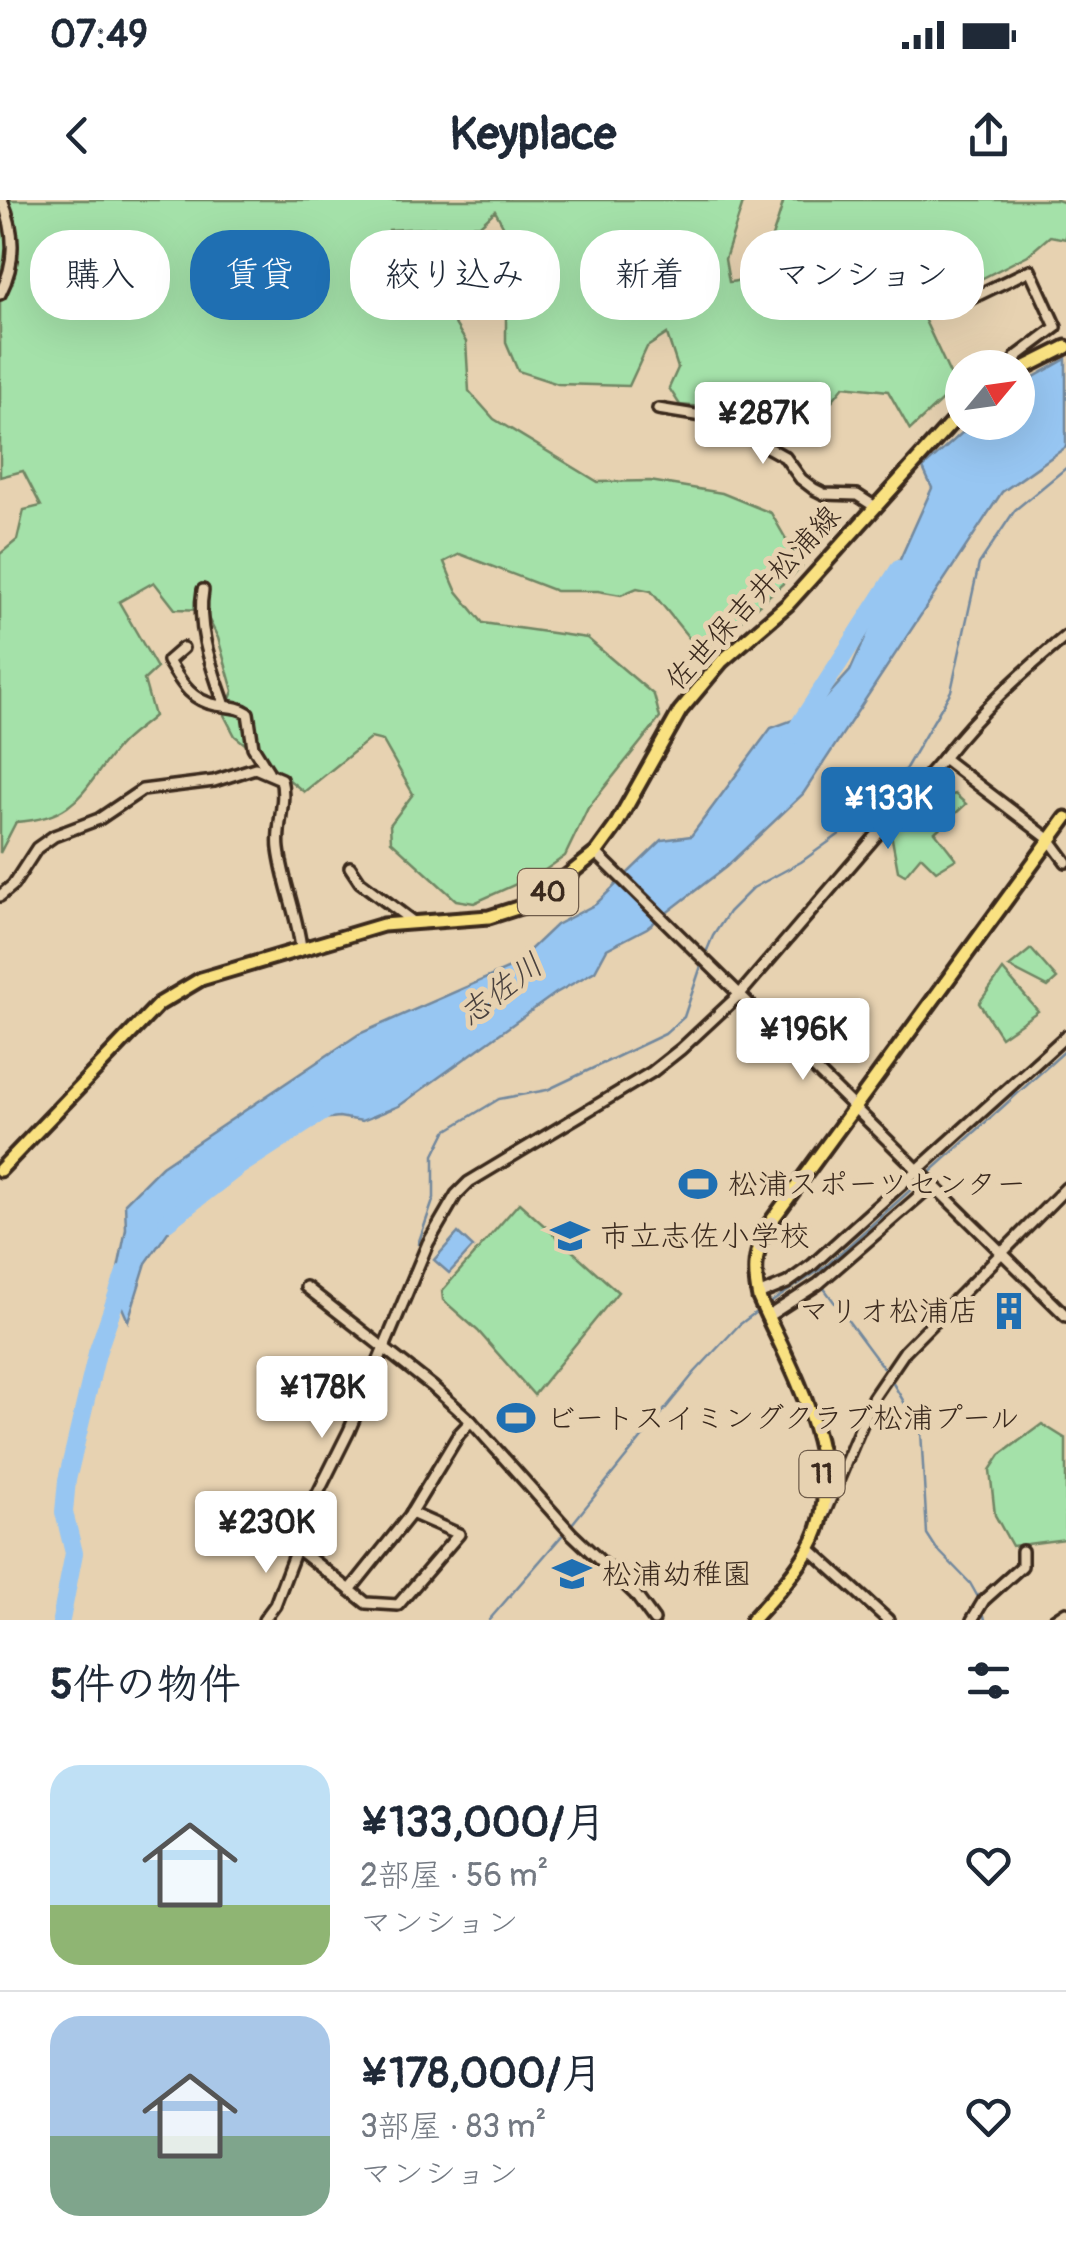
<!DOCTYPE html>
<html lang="ja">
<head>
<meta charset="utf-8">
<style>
  :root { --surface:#fff; --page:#f6f6f7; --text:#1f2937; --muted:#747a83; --line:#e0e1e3; --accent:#1f6fb2 }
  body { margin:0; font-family:Pangolin,"Klee One",sans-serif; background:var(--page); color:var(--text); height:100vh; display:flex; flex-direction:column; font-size:38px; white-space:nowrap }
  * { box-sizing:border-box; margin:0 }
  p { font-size:32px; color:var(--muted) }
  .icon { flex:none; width:55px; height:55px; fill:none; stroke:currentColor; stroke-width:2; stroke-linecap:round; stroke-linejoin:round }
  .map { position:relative; height:1420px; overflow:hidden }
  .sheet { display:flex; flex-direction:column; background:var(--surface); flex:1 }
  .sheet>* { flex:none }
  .top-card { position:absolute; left:30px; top:30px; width:1008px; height:90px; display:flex; gap:20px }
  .needle { width:65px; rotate:61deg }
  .fabs { position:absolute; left:945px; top:150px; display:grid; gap:20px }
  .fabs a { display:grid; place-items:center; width:90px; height:90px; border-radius:50%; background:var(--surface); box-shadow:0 10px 40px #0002; font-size:50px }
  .price { position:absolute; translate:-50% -85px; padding:0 22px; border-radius:10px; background:#fff; color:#222; font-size:32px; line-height:65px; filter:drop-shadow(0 2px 5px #0008) }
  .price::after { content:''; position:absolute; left:50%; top:60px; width:30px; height:22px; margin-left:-15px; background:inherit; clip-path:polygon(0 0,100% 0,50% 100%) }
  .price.on { background:var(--accent); color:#fff }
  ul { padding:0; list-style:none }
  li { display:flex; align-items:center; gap:30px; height:250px; padding:0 50px }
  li+li { border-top:2px solid var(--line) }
  li span { display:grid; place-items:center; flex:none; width:280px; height:200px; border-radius:30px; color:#555 }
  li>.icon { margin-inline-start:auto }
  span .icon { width:120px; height:120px; fill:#fffc; stroke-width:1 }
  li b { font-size:42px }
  h2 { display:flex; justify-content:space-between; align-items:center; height:120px; padding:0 50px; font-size:42px }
  .chip { padding:0 35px; border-radius:40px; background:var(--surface); box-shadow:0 10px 40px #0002; font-size:35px; line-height:90px }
  .chip.on { background:var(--accent); color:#fff }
  .status { display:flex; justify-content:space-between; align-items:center; height:70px; padding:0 50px; background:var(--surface); direction:ltr }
  .status svg { height:28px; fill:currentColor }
  header { display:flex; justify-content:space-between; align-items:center; height:130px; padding:0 50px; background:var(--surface); font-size:45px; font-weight:700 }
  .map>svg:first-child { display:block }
</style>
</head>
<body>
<div class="status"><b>07:49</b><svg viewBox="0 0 49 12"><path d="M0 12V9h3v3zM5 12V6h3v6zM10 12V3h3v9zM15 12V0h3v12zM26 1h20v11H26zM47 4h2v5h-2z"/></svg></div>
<header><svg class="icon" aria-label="back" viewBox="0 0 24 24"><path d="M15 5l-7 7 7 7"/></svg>Keyplace<svg class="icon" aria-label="share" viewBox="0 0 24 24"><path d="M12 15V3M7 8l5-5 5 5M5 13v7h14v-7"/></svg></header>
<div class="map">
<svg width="1066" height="1420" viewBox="0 0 1066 1420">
  <rect width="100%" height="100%" fill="#e7d2b1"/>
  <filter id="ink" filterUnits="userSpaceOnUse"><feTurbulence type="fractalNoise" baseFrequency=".01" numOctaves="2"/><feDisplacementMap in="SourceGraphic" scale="20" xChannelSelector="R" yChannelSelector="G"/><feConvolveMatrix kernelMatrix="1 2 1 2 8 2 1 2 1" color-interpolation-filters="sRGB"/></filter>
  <g filter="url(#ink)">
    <g fill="#a4e1a9" stroke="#708664" stroke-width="2.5">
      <path d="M 0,0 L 744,0 L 725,59 L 729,82 C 764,82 775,27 784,0 L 1057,0 L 1066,3 L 1066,39 L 1050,36 L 1028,55 L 920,110 L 956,187 L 910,230 L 888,191 L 844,186 L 808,230 L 751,211 L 680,205 L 669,188 L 678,168 L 667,134 L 647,147 L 629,186 L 558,184 L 518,171 L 506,143 L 506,31 L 495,11 L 480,25 L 389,30 L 387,59 L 404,81 L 425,88 L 449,114 L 466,142 L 469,191 L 494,219 L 598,282 L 650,281 L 722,293 L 771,313 L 802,367 L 702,454 L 651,391 L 637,388 L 621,395 L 598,391 L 556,391 L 460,354 L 444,362 L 456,390 L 483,423 L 587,438 L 654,495 L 660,518 L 588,608 L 565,656 L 541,673 L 474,703 L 456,700 L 391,641 L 390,625 L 413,594 L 383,541 L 371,538 L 304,592 L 235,536 L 224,515 L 233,491 L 218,438 L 204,410 L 175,409 L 154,382 L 119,402 L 157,468 L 144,480 L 154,516 C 143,526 128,535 118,547 C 82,589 79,618 16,622 L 0,653 L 0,354 L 17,340 L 24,310 L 41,306 L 23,271 L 0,277 Z"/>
      <polygon points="955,594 966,604 935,632 956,659 936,671 921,656 905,675 898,671 890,628 904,613"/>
      <polygon points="1031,749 1057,779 1048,787 1009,767"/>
      <polygon points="1003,770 1038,811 1001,837 979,803"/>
      <polygon points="519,1003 618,1092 534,1195 478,1131 443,1100 442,1091"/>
      <polygon points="1042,1224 1066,1239 1066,1339 1012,1346 995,1315 990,1270 1000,1255"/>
    </g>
    <g fill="#97c6f2" stroke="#72889d" stroke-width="2.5">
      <polygon points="1066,159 1066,247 1002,292 803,594 726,667 647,728 607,749 595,771 556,793 399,906 362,921 339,917 296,922 254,949 192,998 146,1063 128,1121 114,1089 126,1029 125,1003 162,966 359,834 512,767 556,725 596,704 662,640 691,636 771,528 812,513 850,471 932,288 923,268 973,223 1018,222 1018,186"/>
      <polygon points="458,1033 473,1047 449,1073 434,1060"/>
    </g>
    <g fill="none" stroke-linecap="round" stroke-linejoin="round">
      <g stroke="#72889d" stroke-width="2.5">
        <polyline points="705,755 713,736 729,712 753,688 801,662 866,615 906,568 951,491 979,364 1015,310 1066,268"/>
        <polyline points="418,1044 434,998 434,955 446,931 499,899 547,890 665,834 684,817 702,763"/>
        <polyline points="823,1087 887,1173"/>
        <polyline points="767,1105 826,1066 1066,850"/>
        <polyline points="891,1180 921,1231 927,1334 936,1348 970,1383 979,1399"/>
        <polyline points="982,1407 985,1420"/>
        <polyline points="489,1420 572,1324 695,1172 739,1125 760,1109"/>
      </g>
      <g stroke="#97c6f2" stroke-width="18">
        <polyline points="792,536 899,369"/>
        <polyline points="167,1022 238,967 329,908"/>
        <polyline points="61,1420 74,1353 64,1312 67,1280 97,1153 125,1072"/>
      </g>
      <g stroke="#3b2a1e" stroke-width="16">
        <g id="minor">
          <path d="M 0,94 C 16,63 16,33 2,0"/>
          <polyline points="951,108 1030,70 1056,127 1016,157 1015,168"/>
          <polyline points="658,209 739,222 751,238 785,257 801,279 814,289 824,294 857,295 874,306"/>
          <path d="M 203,390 C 196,429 213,470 225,506"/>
          <path d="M 183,448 L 168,461 C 180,480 189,500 216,505 C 227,507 238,506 248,513 L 253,547 L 268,571"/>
          <path d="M 943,558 C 980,511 1020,474 1066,436"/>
          <polyline points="596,653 1066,1116"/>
          <polyline points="350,667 360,682 412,721"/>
          <path d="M 0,696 L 13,685 L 37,648 L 54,636 L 99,619 L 142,590 L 214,581 L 255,568 L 281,579 C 287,602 276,625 279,649 C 283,682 297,714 301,748"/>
          <polyline points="306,1087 432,1186 471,1221 572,1334 635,1394 654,1420"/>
          <polyline points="758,1095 787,1083 812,1065 1066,836"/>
          <polyline points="767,1117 818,1084 932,985"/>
          <polyline points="824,1314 873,1198 905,1151 1066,988"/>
          <polyline points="298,1349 350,1390 410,1315 459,1234 471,1221"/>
          <polyline points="810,1349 888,1420"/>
          <polyline points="350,1390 366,1403 398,1405 459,1334 411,1313"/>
          <polyline points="264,1420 275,1405 315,1299 349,1231 428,1043 456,995 469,982 652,872 681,849 740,794 943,558 1049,639 1066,662"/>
          <polyline points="972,1420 984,1400 1022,1366 1022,1351"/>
          <polyline points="1054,1420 1066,1412"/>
        </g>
      </g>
      <g stroke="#3b2a1e" stroke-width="19">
        <g id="major">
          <polyline points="1018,171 1066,147"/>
          <polyline points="0,970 159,804 201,779 383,725 489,717 533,703 596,653 615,627 680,511 722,461 788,404 962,211"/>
          <path d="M 752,1420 C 772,1398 796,1373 810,1347 C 853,1271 790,1168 759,1098 C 753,1070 755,1053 767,1027 L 1066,618"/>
        </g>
      </g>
      <use href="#minor" stroke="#e7d2b1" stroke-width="9"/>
      <use href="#major" stroke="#f9e181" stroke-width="11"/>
    </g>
  </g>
  <defs>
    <g id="stadium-bare" transform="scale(3)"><path d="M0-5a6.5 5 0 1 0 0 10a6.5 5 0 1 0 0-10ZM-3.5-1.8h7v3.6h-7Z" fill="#1f6fb2" stroke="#e7d2b1" stroke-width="2.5" paint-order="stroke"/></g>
    <g id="school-bare" transform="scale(3)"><path d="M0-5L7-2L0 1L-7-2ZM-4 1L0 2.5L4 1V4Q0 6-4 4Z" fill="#1f6fb2" stroke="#e7d2b1" stroke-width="2.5" paint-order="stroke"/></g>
    <g id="building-bare" transform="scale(3)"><path d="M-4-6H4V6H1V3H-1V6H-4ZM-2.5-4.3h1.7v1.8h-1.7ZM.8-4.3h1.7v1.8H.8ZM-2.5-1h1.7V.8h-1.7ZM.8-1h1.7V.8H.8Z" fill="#1f6fb2" stroke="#e7d2b1" stroke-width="2.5" paint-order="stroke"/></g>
  </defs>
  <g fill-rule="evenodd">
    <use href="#stadium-bare" x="698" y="984"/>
    <use href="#school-bare" x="570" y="1036"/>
    <use href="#building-bare" x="1009" y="1111"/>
    <use href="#stadium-bare" x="516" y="1218"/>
    <use href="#school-bare" x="572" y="1374"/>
  </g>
  <g text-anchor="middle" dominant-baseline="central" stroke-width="10" stroke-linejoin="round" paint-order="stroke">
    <g fill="#e7d2b1" stroke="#6f5c4a" stroke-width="2.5">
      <rect x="518" y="669" width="60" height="46" rx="8"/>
      <rect x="799.5" y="1251" width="45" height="46" rx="8"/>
    </g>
    <g font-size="28" font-weight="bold" fill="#3b2a1e">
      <text x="548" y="692">40</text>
      <text x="822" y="1274">11</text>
    </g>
    <g font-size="30" fill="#3b2a1e" stroke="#e7d2b1">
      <text transform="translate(753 398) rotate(-47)">佐世保吉井松浦線</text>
    </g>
    <g font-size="30" fill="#3b2a1e" stroke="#e7d2b1" text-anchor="start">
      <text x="728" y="984">松浦スポーツセンター</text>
      <text x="600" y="1036">市立志佐小学校</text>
      <text x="979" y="1111" text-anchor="end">マリオ松浦店</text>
      <text x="546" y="1218">ビートスイミングクラブ松浦プール</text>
      <text x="602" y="1374">松浦幼稚園</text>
    </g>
    <g font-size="32" font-style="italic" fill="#49413e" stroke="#e7d2b1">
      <text transform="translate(501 790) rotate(-37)">志佐川</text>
    </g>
  </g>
</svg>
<div class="fabs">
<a><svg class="needle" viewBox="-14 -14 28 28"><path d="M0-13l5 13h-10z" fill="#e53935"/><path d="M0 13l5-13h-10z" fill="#747a83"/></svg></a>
</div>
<b class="price" style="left:763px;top:267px">¥287K</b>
<b class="price on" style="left:888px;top:652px">¥133K</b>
<b class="price" style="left:803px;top:883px">¥196K</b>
<b class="price" style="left:322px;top:1241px">¥178K</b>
<b class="price" style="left:266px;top:1376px">¥230K</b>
<div class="top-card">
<a class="chip">購入</a>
<a class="chip on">賃貸</a>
<a class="chip">絞り込み</a>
<a class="chip">新着</a>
<a class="chip">マンション</a>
</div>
</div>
<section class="sheet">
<h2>5件の物件<svg class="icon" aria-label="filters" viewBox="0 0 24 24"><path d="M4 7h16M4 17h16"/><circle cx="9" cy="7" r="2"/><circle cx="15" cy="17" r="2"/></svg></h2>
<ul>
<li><span style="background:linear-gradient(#bfe0f5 70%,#8fb573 0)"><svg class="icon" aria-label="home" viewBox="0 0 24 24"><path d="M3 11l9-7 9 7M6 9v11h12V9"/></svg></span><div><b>¥133,000/月</b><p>2部屋 · 56 m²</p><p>マンション</p></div><svg class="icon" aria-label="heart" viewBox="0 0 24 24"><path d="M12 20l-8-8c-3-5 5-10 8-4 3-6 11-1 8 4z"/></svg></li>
<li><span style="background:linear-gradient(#a9c7e8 60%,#7fa58c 0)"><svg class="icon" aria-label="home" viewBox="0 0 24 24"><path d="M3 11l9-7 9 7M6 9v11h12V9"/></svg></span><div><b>¥178,000/月</b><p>3部屋 · 83 m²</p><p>マンション</p></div><svg class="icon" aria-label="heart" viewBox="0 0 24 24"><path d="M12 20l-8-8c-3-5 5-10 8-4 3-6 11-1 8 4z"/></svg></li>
</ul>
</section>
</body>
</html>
